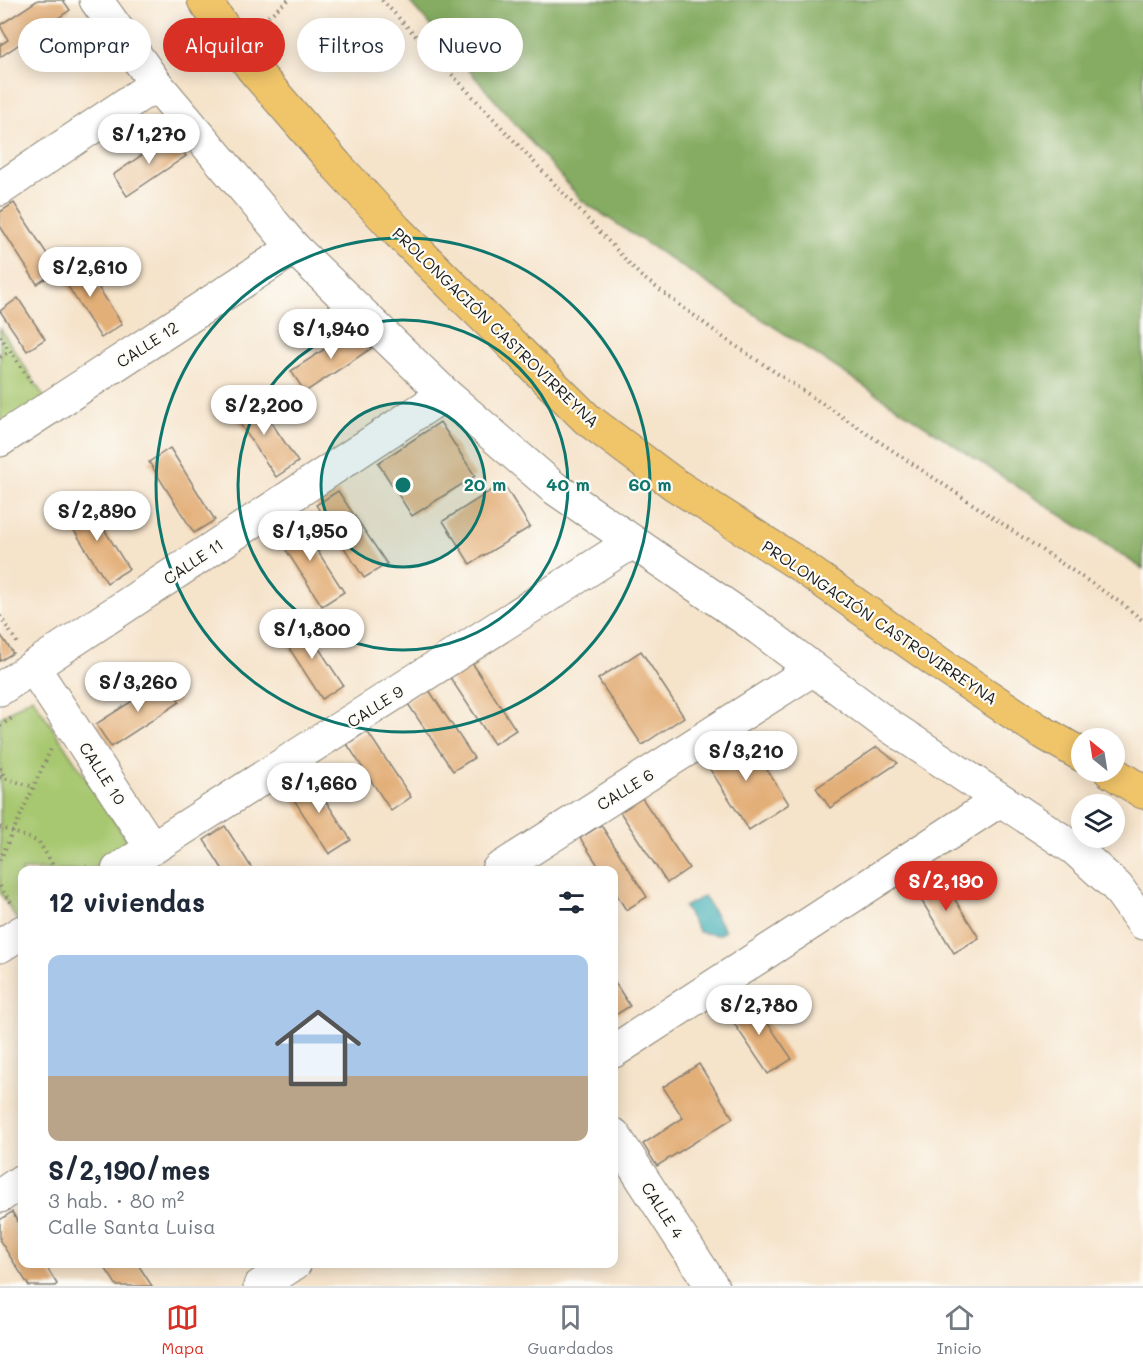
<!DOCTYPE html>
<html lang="es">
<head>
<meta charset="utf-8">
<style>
  :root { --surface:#fff; --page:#f2f2f3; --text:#1f2937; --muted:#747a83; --line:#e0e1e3; --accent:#d93025 }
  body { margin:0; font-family:Mali,sans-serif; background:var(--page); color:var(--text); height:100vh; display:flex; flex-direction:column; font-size:22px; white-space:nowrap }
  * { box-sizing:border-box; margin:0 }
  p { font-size:20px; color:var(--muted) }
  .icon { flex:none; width:33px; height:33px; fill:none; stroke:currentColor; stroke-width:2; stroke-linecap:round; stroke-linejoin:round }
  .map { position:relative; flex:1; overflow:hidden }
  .side { position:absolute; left:18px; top:866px; width:600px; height:402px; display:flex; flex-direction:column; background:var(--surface); border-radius:12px; box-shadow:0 3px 15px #0003 }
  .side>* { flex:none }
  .guide { position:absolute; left:18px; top:18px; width:600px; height:54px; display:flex; gap:12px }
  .needle { width:39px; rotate:330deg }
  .tools { position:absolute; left:1071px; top:728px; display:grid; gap:12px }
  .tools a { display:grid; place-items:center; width:54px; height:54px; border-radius:50%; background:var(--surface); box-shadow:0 3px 15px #0003; font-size:30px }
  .price { position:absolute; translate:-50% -51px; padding:0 14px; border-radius:21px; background:#fff; color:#222; font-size:20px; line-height:39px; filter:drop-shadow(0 2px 3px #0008) }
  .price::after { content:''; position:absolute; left:50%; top:36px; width:18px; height:14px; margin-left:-9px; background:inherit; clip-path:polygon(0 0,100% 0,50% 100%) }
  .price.active { background:var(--accent); color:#fff }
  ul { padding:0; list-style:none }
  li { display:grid; align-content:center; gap:12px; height:318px; padding:0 30px }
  li span { display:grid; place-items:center; height:186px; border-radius:12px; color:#555 }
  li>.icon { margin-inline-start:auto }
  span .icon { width:108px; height:108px; fill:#fffc; stroke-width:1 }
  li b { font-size:26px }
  h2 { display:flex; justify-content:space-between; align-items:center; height:72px; padding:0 30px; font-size:26px }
  .tag { padding:0 21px; border-radius:27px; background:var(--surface); box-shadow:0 3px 15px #0003; font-size:21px; line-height:54px }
  .tag.active { background:var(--accent); color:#fff }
  .tab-bar { display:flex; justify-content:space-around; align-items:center; height:84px; border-top:2px solid var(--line); background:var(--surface); font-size:16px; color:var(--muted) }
  .tab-bar a { display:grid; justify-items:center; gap:3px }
  .tab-bar .active { color:var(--accent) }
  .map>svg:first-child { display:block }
</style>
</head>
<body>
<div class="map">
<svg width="1143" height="1286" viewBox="0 0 1143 1286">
  <rect width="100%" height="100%" fill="#fdfcf7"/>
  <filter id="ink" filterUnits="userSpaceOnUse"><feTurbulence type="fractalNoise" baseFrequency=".0167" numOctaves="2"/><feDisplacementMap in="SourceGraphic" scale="12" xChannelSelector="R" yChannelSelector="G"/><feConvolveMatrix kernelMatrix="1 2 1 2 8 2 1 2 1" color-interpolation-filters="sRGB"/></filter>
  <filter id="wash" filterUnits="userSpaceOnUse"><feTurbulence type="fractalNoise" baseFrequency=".008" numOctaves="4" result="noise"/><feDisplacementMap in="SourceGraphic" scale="24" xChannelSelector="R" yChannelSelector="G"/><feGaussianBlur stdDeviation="1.35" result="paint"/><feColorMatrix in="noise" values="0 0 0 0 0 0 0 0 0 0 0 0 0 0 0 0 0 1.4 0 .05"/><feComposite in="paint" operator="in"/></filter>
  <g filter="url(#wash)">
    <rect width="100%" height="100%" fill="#f5e3ca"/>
    <g fill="#a7c76f" stroke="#627246" stroke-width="1.5">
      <polygon points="0,328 46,400 0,429"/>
      <polygon points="32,697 130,844 91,870 22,870 22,916 17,920 0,892 0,718"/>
    </g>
    <polygon fill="#85ac62" stroke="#50643f" stroke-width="1.5" points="408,0 1143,0 1143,569 582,201"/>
    <polygon fill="#38abb2" stroke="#2a6467" stroke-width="1.5" points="704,896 725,931 718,935 699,932 684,907"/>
    <g id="blocks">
      <g fill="#e3af78">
        <polygon points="38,0 63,0 70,10 0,57 0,45 8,40 0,25"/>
        <polygon points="171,135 186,156 127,196 113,175"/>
        <polygon points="14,203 58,271 37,284 0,226 0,212"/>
        <polygon points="79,257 122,324 101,338 58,271"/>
        <polygon points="18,298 45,339 27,351 0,311"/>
        <polygon points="358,327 372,348 305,392 291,371"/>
        <polygon points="252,394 298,462 276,477 230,409"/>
        <polygon points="440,422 475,476 412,516 378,463"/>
        <polygon points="170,448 215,520 194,533 149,462"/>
        <polygon points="503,483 530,527 470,564 443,521"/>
        <polygon points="338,491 387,564 364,578 316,505"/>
        <polygon points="87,502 129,569 107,583 65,516"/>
        <polygon points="297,519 344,592 322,606 275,533"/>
        <polygon points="301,621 343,685 322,699 280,634"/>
        <polygon points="0,634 13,653 0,661"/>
        <polygon points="641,651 684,717 642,745 598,679"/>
        <polygon points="471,661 516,730 494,744 449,676"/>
        <polygon points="165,680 180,702 111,747 96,724"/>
        <polygon points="427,687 474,758 453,771 406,701"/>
        <polygon points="367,731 411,797 391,811 347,744"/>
        <polygon points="744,734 789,804 749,830 704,760"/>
        <polygon points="877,747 898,763 830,808 816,788"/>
        <polygon points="309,775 351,840 329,854 287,789"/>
        <polygon points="642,798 689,868 667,883 620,812"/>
        <polygon points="601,825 647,897 626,910 614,890 614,870 601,870 580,838"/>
        <polygon points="225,826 253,870 223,870 204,840"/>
        <polygon points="937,871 979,938 954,953 913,887"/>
        <polygon points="614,981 630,1006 614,1016"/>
        <polygon points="750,997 792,1059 768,1074 727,1013"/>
        <polygon points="699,1064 733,1118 657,1166 643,1144 683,1118 663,1087"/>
        <polygon points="12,1212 22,1229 22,1263 44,1263 57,1284 55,1286 29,1286 0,1241 0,1220"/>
        <polygon points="102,1263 137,1263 152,1286 117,1286"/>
      </g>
    </g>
  </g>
  <g filter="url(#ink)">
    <use href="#blocks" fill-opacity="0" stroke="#888073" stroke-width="1.5"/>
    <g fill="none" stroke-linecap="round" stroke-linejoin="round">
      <g stroke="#888073" stroke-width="35">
        <g id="minor">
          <polyline points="96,0 156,84 294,248 445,394 553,487 760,629 885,723 1075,849 1117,887 1143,923"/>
          <polyline points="0,189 156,84"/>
          <polyline points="0,440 294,248"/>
          <polyline points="33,667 152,848"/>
          <polyline points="0,689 445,394"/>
          <polyline points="118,870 632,542"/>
          <polyline points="498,870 813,669"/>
          <polyline points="0,946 22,932"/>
          <polyline points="614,1051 1000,800"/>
          <polyline points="614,1135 712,1286"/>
          <polyline points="0,1196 22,1181"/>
          <polyline points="260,1286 295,1263"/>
        </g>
      </g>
      <g stroke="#888073" stroke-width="35">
        <g id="major">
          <polyline points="204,0 253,69 337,166 397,231 587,419 674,484 797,563 950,671 1037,729 1082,755"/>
          <polyline points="1110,771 1143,792"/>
        </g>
      </g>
      <g stroke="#888073" stroke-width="4" stroke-dasharray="1.5 4.5" stroke-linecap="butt">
        <polyline points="382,0 641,276 724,338 1124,605 1143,621"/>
        <polyline points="259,24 288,0"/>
        <polyline points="0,336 32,384"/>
        <polyline points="0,357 10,351"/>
        <polyline points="0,616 18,644"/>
        <polyline points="0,726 12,718"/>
        <polyline points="0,768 5,778"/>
        <polyline points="0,777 34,787"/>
        <polyline points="0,827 39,842 56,870"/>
        <polyline points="0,860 51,749"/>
        <polyline points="81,870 89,865"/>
        <polyline points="0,886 12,904"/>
      </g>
      <use href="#minor" stroke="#fff" stroke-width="33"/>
      <use href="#major" stroke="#f0c469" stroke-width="33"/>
    </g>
  </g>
  <circle cx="403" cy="485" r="82" fill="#0f766e" fill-opacity=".12"/>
  <g fill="none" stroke="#0f766e" stroke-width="3">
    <circle cx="403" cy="485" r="82"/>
    <circle cx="403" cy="485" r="165"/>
    <circle cx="403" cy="485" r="247"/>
  </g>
  <g text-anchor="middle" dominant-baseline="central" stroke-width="4.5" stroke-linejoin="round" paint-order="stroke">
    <g font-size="16" fill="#1c1c1c" stroke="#fdfcf7">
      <text transform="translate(496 327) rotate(44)">PROLONGACIÓN CASTROVIRREYNA</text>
      <text transform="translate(147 344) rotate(-33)">CALLE 12</text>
      <text transform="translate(193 561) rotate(-34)">CALLE 11</text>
      <text transform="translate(880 622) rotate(34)">PROLONGACIÓN CASTROVIRREYNA</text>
      <text transform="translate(375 706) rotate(-33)">CALLE 9</text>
      <text transform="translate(103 773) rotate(57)">CALLE 10</text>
      <text transform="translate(625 789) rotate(-32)">CALLE 6</text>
      <text transform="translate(663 1210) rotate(57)">CALLE 4</text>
    </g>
  </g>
  <circle cx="403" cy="485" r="9" fill="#0f766e" stroke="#fdfcf7" stroke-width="3"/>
  <g font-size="18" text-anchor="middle" font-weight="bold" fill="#0f766e" stroke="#fdfcf7" stroke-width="4.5" stroke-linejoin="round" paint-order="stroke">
    <text x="485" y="491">20 m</text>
    <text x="568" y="491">40 m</text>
    <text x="650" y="491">60 m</text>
  </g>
</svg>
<div class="tools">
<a><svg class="needle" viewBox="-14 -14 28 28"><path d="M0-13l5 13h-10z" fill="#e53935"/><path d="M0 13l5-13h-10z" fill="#747a83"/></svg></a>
<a><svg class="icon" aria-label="layers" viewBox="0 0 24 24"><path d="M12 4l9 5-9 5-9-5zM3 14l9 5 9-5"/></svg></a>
</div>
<b class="price" style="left:149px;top:165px">S/1,270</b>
<b class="price" style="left:90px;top:298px">S/2,610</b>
<b class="price" style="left:331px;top:360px">S/1,940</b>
<b class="price" style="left:264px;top:436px">S/2,200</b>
<b class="price" style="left:97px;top:542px">S/2,890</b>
<b class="price" style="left:310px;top:562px">S/1,950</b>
<b class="price" style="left:312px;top:660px">S/1,800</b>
<b class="price" style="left:138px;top:713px">S/3,260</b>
<b class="price" style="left:746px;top:782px">S/3,210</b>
<b class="price" style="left:319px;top:814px">S/1,660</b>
<b class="price active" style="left:946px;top:912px">S/2,190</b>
<b class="price" style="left:759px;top:1036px">S/2,780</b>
<div class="guide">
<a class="tag">Comprar</a>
<a class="tag active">Alquilar</a>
<a class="tag">Filtros</a>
<a class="tag">Nuevo</a>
</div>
<section class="side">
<h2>12 viviendas<svg class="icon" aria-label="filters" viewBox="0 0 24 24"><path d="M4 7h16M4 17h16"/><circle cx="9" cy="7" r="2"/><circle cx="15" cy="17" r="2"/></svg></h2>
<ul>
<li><span style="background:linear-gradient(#a9c7e8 65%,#b9a48a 0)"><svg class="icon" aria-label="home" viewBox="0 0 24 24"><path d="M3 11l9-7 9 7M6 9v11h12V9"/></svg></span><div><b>S/2,190/mes</b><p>3 hab. · 80 m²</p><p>Calle Santa Luisa</p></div></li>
</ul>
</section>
</div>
<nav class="tab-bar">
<a class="active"><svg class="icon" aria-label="map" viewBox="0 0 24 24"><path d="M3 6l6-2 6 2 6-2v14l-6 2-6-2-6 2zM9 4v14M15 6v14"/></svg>Mapa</a>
<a><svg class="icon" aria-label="saved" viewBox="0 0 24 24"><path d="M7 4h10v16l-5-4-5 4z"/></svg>Guardados</a>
<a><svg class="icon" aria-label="home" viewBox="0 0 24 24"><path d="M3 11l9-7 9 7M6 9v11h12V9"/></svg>Inicio</a>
</nav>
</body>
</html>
